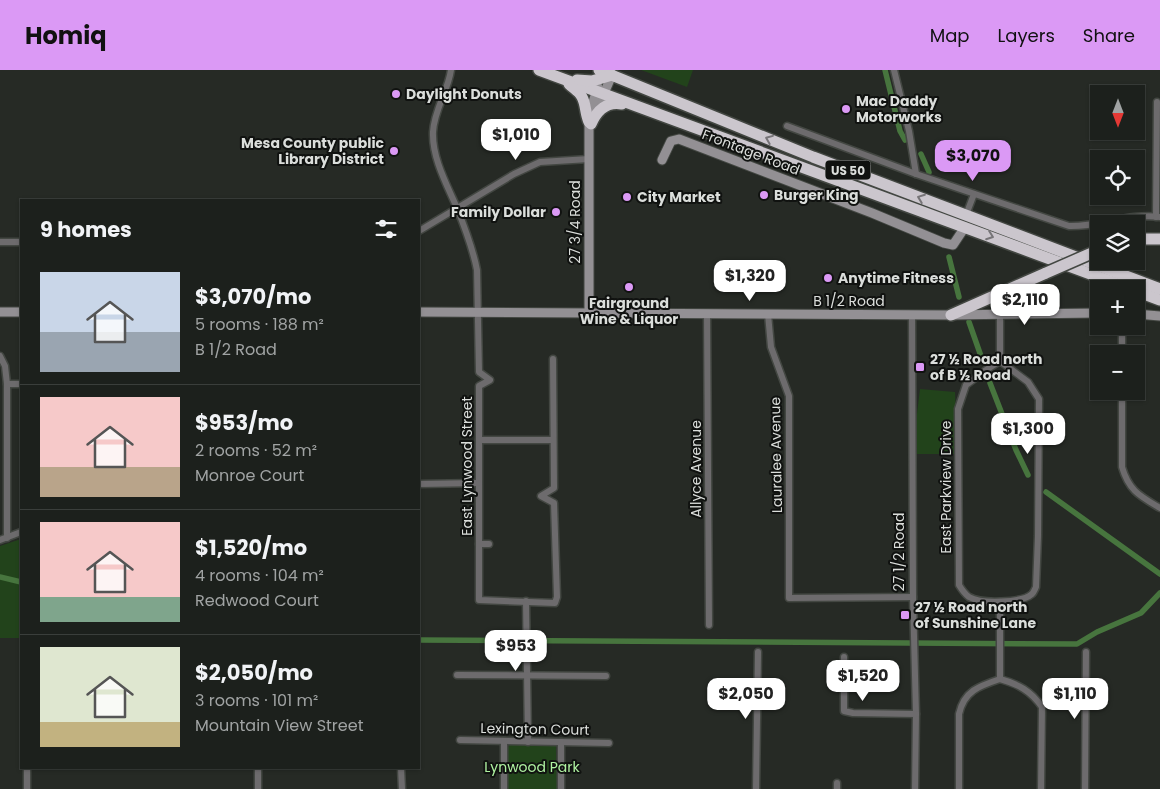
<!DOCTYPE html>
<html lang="en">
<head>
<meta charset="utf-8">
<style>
  :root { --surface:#1c201c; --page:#252825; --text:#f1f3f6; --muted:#a0a3a3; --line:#3a3e3b; --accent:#db99f5 }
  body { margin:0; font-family:Poppins,sans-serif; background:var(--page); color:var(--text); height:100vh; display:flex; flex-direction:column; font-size:19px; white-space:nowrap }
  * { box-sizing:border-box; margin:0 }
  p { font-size:16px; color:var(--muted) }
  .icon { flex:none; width:28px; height:28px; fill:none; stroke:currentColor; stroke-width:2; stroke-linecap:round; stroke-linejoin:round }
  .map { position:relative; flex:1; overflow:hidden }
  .side { position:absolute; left:20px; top:129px; width:400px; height:570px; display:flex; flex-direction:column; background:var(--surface); border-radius:0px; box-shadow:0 1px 4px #0004,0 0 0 1px var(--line) }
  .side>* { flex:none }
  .needle { width:32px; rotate:180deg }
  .buttons { position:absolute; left:1090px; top:15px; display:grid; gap:10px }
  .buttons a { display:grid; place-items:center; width:55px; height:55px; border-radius:0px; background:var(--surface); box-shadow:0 1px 4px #0004,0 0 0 1px var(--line); font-size:25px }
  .price { position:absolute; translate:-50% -42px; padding:0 11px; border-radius:10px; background:#fff; color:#222; font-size:16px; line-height:32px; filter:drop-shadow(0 1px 2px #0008) }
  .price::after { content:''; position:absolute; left:50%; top:30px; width:15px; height:11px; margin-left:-8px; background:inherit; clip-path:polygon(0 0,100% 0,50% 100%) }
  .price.current { background:var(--accent); color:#111 }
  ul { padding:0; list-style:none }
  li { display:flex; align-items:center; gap:15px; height:125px; padding:0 20px }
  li+li { border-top:1px solid var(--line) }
  li span { display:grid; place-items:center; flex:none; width:140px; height:100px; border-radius:0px; color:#555 }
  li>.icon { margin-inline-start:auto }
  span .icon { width:60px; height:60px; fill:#fffc; stroke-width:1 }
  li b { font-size:21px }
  h2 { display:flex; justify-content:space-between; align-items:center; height:60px; padding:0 20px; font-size:21px }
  header { display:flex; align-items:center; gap:30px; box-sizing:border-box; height:70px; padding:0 25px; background:var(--accent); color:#111 }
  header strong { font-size:24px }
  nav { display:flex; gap:28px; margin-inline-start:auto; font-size:18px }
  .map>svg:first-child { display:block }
</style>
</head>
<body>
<header>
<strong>Homiq</strong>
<nav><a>Map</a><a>Layers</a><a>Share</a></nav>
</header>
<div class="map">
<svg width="1160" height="719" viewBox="0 0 1160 719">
  <rect width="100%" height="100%" fill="#262a25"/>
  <g fill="#22431b">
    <polygon points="641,0 693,0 687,17"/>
    <polygon points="920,319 955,322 958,384 912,384"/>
    <polygon points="21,469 21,568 0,568 0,476"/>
    <polygon points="510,674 556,675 557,719 507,719 507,679"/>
  </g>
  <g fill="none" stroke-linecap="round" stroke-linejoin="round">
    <g stroke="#47753e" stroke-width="5.5">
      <polyline points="885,0 900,61 905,70"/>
      <polyline points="921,84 929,102"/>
      <polyline points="949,187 959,227"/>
      <polyline points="969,252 982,289"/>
      <polyline points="990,313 1016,380 1028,405"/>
      <polyline points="1046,422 1160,504"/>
      <polyline points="0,507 21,512"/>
      <polyline points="419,570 1077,574 1097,562 1141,543 1160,523"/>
    </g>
    <g stroke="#434742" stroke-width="9">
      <g id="street">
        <path d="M 451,0 C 448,21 434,40 433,62 C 432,88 447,115 457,138 C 465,158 473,179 477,200 L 479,302 L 490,310 L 479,316 L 479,530 L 555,533 L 557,527 L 554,433 L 541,426 L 554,418 L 553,289"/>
        <polyline points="894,0 909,61 916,104"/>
        <path d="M 787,56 L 916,104 L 1069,156 C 1099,157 1129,143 1160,147"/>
        <polyline points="966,145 974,124"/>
        <polyline points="1156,147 1157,32"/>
        <polyline points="419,161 514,104 540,92 589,89"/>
        <polyline points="0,172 21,172"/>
        <polyline points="707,244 709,555"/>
        <polyline points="768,244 771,277 789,326 789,528 913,527"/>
        <polyline points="912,245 913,527 916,644 915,719"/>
        <path d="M 1000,245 L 1000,291 L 1028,312 L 1039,329 L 1038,466 L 1036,517 C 1035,519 1034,522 1032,524 C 1022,533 981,534 969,527 C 965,524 962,520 959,515 L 958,339 L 966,315 L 986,300 L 1000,291"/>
        <polyline points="1122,256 1122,284"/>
        <polyline points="0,286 5,296 7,314 7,468"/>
        <polyline points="7,314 21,314"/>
        <path d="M 1122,321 L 1122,397 C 1129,421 1140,426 1160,438"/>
        <polyline points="479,370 553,370"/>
        <polyline points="419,414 478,413"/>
        <polyline points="0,470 21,462"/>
        <polyline points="479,474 489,474"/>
        <polyline points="526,531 528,672"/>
        <polyline points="1000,532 1000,609"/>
        <polyline points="844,587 844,641 853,643 916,644"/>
        <polyline points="457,605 606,606"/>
        <path d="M 1000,609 C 1018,614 1031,621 1042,637 L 1041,719"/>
        <polyline points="460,670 609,673"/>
        <polyline points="561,672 561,719"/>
        <polyline points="27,698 27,719"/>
        <polyline points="401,698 402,719"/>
        <polyline points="837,713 837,719"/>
        <polyline points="258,719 258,698"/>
        <polyline points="504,719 504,671"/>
        <polyline points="756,719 758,582"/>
        <path d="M 959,719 L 959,644 C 964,621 979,616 1000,609"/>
        <polyline points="1085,719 1086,582"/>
      </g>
    </g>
    <g stroke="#434742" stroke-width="11">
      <g id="secondary">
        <polyline points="595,44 612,5"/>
        <polyline points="662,90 671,71 679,69 872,143 944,173 953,175 965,157"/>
        <polyline points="0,242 21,242"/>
        <polyline points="419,242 951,245 1099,243"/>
        <polyline points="589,243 589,52 590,41 598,17"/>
        <polyline points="1136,244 1160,246"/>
      </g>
    </g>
    <g stroke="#434742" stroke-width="14">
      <g id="highway">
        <polyline points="539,0 1131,219"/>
        <polyline points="599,0 813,87 1160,219"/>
        <polyline points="577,10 592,11 612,5"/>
        <path d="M 569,14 C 574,19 579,21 582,27 C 586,34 585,43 589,52"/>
        <path d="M 591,54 C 597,40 607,31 622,34"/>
        <polyline points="1136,169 1160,169"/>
        <polyline points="1136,221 1160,230"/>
        <polyline points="951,245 1046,203"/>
      </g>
    </g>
    <use href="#street" stroke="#6d6b6d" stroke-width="6"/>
    <use href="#secondary" stroke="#939094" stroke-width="9"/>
    <use href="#highway" stroke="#cbc6cd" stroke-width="11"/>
    <g stroke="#434742" stroke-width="14" stroke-linecap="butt">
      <polyline id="highway-bridge" points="1046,203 1094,182"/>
    </g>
    <use href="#highway-bridge" stroke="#cbc6cd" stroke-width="11"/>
  </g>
  <defs><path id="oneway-chevron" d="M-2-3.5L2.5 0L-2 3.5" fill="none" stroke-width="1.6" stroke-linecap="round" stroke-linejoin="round" transform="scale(1.25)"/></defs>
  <g stroke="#777578">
    <use href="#oneway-chevron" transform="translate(769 69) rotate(-158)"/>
    <use href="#oneway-chevron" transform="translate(921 128) rotate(-159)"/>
    <use href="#oneway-chevron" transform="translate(990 166) rotate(20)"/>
  </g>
  <g fill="#db99f5" stroke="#101210" stroke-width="2">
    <circle cx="396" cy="24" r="5"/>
    <circle cx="846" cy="39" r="5"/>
    <circle cx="394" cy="81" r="5"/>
    <circle cx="764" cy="125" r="5"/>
    <circle cx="627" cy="127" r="5"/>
    <circle cx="556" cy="142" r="5"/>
    <circle cx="828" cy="208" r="5"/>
    <circle cx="629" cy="217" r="5"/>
    <rect x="915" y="292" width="10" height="10" rx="2.5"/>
    <rect x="900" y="540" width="10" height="10" rx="2.5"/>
  </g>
  <g text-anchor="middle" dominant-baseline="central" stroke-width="4" stroke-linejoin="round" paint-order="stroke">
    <rect fill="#101210" stroke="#9ea19e" stroke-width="1" x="825.5" y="90.5" width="45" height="19" rx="4"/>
    <g font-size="12" font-weight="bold" fill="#dbdedb">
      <text x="848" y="100">US 50</text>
    </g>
    <g font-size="14" font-weight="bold" fill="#dbdedb" stroke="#101210" text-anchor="start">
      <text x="406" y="24">Daylight Donuts</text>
      <text x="856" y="31">Mac Daddy<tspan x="856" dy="16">Motorworks</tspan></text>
      <text x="384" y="73" text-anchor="end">Mesa County public<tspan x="384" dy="16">Library District</tspan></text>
      <text x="774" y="125">Burger King</text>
      <text x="637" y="127">City Market</text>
      <text x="546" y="142" text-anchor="end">Family Dollar</text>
      <text x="838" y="208">Anytime Fitness</text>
      <text x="629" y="233" text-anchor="middle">Fairground<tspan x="629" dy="16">Wine &amp; Liquor</tspan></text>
      <text x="930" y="289">27 ½ Road north<tspan x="930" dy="16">of B ½ Road</tspan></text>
      <text x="915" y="537">27 ½ Road north<tspan x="915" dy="16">of Sunshine Lane</tspan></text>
    </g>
    <g font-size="14" fill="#dbdedb" stroke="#101210">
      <text transform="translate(751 82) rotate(21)">Frontage Road</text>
      <text transform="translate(575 152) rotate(-90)">27 3/4 Road</text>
      <text x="849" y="231">B 1/2 Road</text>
      <text transform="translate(776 385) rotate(-91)">Lauralee Avenue</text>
      <text transform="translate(467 396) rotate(-90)">East Lynwood Street</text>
      <text transform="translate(696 399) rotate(-90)">Allyce Avenue</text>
      <text transform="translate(946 417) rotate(-90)">East Parkview Drive</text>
      <text transform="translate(899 482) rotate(-90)">27 1/2 Road</text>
      <text transform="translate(535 659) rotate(1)">Lexington Court</text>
    </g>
    <g font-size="14" fill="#aff2a1" stroke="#101210">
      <text x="532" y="697">Lynwood Park</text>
    </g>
  </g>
</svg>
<div class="buttons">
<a><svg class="needle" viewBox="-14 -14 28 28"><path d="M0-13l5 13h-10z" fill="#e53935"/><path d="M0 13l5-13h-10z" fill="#a0a3a3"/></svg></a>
<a><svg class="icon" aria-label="locate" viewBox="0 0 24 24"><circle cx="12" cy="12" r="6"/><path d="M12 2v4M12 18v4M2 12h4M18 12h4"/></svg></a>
<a><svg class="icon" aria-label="layers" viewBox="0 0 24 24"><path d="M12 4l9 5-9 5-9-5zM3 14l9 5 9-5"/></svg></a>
<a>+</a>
<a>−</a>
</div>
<b class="price" style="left:516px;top:91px">$1,010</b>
<b class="price current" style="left:973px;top:112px">$3,070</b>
<b class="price" style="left:750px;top:232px">$1,320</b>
<b class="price" style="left:1025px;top:256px">$2,110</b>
<b class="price" style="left:1028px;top:385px">$1,300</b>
<b class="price" style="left:516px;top:602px">$953</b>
<b class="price" style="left:863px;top:632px">$1,520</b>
<b class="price" style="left:746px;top:650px">$2,050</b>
<b class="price" style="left:1075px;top:650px">$1,110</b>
<section class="side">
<h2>9 homes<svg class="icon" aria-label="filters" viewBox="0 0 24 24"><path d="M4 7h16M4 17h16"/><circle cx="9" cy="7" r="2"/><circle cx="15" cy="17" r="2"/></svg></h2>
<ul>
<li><span style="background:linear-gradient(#c9d6e8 60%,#9aa5b1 0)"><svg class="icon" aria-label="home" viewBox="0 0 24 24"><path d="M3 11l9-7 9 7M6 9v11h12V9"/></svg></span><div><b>$3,070/mo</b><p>5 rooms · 188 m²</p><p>B 1/2 Road</p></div></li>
<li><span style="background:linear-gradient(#f6c9c9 70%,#b9a48a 0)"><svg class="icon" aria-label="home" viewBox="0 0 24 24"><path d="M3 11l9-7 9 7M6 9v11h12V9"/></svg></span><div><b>$953/mo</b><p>2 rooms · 52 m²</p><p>Monroe Court</p></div></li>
<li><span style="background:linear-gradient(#f6c9c9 75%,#7fa58c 0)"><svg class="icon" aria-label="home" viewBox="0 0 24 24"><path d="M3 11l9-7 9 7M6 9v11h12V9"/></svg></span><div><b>$1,520/mo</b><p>4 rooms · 104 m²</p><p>Redwood Court</p></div></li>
<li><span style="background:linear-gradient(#dfe7d0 75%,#c2b280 0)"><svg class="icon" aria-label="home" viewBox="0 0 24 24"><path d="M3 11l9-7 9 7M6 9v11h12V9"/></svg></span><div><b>$2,050/mo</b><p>3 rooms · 101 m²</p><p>Mountain View Street</p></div></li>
</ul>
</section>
</div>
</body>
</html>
